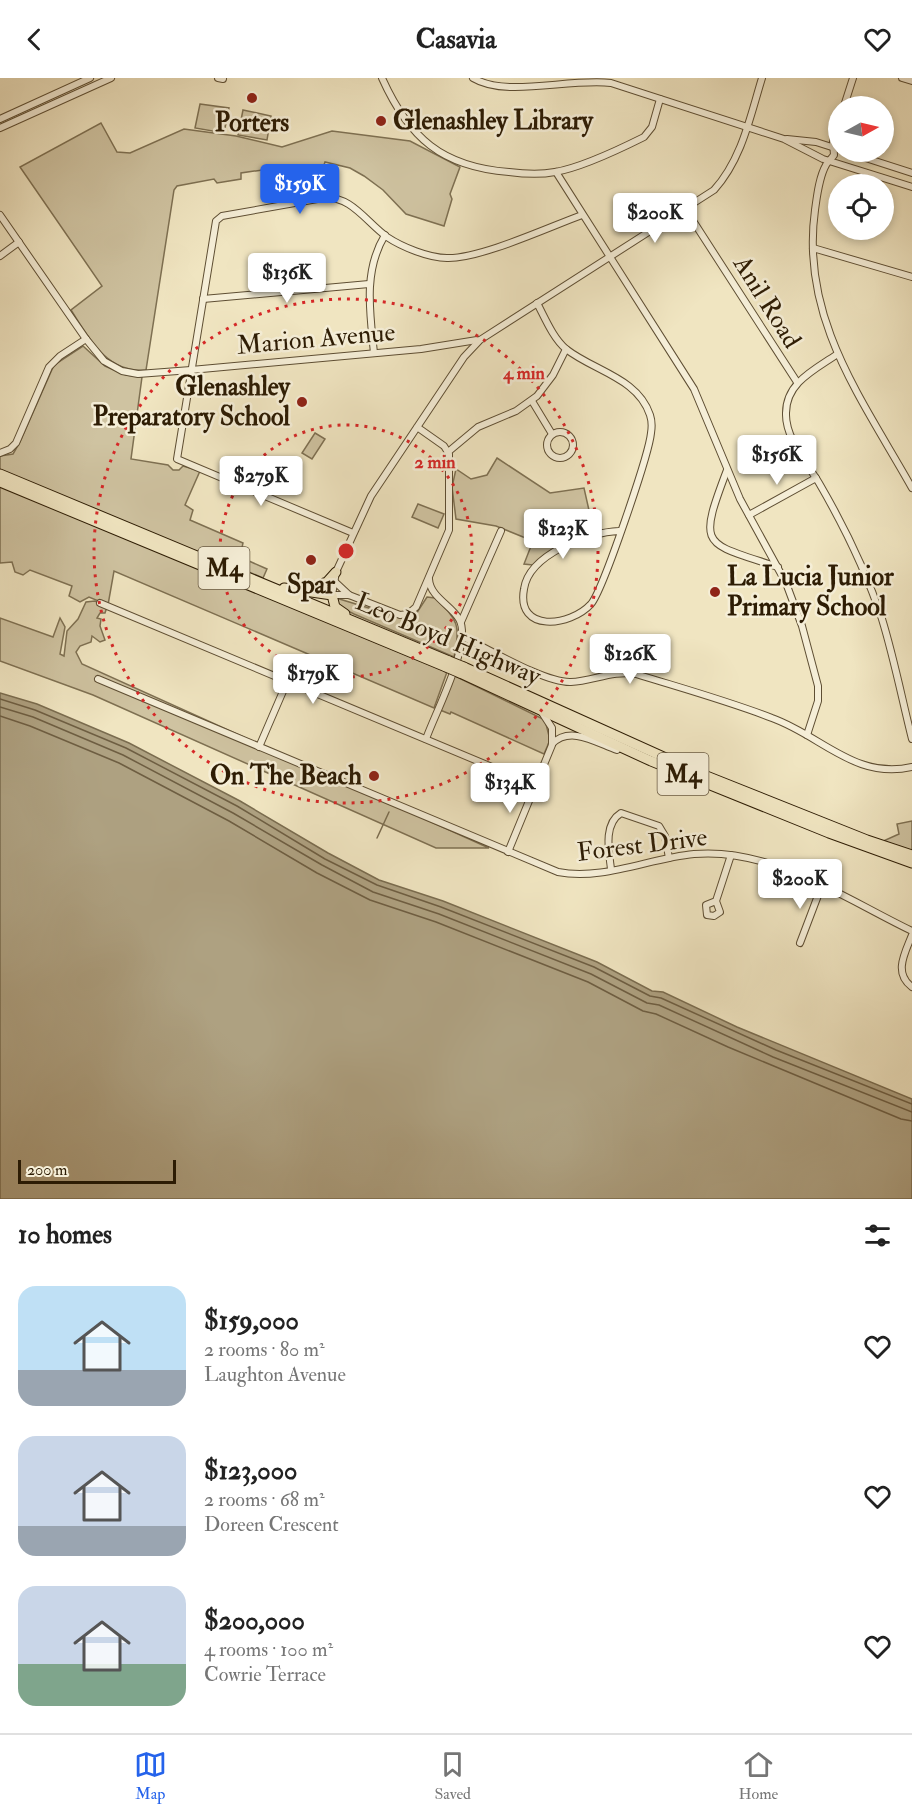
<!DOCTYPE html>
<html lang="en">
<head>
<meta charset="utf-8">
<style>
  :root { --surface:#fff; --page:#f2f2f2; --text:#222; --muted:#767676; --line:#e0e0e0; --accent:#2563eb }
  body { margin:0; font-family:"IM FELL Double Pica",serif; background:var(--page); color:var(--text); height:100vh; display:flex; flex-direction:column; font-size:22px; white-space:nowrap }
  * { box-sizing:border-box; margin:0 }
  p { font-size:20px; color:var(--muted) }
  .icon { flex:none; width:33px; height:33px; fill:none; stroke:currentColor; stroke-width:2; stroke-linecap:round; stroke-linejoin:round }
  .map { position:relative; height:1121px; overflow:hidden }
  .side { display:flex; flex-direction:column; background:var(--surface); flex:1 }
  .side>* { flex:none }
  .needle { width:39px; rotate:82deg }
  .controls { position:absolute; left:828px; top:18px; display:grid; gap:12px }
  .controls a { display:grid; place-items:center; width:66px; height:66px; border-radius:50%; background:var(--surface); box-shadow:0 3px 9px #0003; font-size:30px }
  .scale { position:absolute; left:18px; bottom:15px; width:158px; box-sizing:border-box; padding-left:6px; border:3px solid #2d1c04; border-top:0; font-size:16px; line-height:21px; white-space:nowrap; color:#2d1c04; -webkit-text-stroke:4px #f5eed7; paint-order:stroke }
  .price { position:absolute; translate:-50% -51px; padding:0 14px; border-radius:6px; background:#fff; color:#222; font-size:20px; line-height:39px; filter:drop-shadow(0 2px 3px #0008) }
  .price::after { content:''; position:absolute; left:50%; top:36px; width:18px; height:14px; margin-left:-9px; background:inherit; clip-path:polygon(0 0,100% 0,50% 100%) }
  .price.active { background:var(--accent); color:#fff }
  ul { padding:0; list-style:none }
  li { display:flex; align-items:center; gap:18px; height:150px; padding:0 18px }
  li span { display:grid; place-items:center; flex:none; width:168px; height:120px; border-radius:18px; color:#555 }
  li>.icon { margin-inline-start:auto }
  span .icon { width:72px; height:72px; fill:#fffc; stroke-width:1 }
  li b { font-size:26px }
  h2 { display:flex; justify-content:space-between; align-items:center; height:72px; padding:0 18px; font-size:26px }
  header { display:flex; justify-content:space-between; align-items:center; height:78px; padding:0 18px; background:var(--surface); font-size:27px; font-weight:700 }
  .menu { display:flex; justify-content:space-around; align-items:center; height:84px; border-top:2px solid var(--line); background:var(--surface); font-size:16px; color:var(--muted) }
  .menu a { display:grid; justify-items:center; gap:3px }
  .menu .active { color:var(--accent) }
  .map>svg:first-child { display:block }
</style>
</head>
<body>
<header><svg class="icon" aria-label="back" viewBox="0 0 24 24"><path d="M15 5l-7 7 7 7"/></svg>Casavia<svg class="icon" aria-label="heart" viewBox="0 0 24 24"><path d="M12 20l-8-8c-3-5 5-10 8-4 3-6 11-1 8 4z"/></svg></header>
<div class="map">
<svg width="912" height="1121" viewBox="0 0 912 1121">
  <rect width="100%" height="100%" fill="#f0e5c1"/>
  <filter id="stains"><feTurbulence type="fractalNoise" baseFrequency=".00333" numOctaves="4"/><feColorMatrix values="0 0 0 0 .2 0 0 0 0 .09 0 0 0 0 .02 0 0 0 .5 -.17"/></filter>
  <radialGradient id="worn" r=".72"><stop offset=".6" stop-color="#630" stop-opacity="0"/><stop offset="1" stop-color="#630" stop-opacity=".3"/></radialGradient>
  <g fill="#cfc3a1" stroke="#7e7052" stroke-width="1.5">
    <polygon points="200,26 229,30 224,55 195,50"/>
    <polygon points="243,32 271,38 267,62 238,57"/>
    <path d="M 101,45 L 117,74 L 130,75 L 184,51 L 236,58 L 282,69 L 332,53 L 410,63 L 460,89 L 450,116 L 452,121 L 444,148 L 406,136 L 383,112 L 364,98 L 350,90 L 325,84 L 322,93 L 299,100 L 297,87 L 241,95 L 241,101 L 217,105 L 214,101 L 177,108 L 174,112 L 146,292 C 107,296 89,260 71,232 L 102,208 L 20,89 Z"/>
    <polygon points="83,268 105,288 126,297 142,299 131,381 168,387 173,392 179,392 183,388 200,393 185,427 193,432 190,442 243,465 240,479 267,491 263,500 210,477 173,466 0,393 0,378 13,376 20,364 54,287"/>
    <polygon points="315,355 325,361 312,381 302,375"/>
    <polygon points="497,380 550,415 584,410 595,459 549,476 533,487 524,486 533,463 496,448 456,441 452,409 456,391 471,401 487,397"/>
    <polygon points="0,408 447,594 434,630 114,493 108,527 89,519 80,524 69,518 72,508 30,492 23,497 15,494 12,484 0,485"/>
    <polygon points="418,426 444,436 438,450 412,439"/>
    <path d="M 427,519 L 435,520 C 458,542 461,547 454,579 L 354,536 L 340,529 L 336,520 L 402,540 L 416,536 Z"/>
    <polygon points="95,523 107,529 105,535 100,535 97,540 101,541 100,548 105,562 100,564 92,558 91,564 80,568 76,574 82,586 489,770 436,770 93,617 0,583 0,540 53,559 60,540 65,549 60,576 64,578 67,553 78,541 86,524"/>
    <polygon points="453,597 545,642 550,662 544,676 451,634 450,636 440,632"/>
    <polygon points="912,743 912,773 881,764 899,756 897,746"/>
  </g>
  <polygon fill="#aea181" stroke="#7a6c4f" stroke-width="1.5" points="0,615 37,626 129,665 240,723 328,775 379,802 443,823 597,884 652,913 663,914 737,949 912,1021 912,1121 0,1121"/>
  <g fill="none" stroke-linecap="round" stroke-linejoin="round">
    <g stroke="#6e5e42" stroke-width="1.5">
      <polyline points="0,621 35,632 126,670 237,728 325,781 377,807 441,829 594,889 650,918 661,920 776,972 912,1026"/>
      <polyline points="0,629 33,639 123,677 233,735 322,787 373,814 439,836 591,896 647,925 659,927 773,979 912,1034"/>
      <polyline points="0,638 30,648 119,685 229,743 317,795 370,822 436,844 588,904 643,933 656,936 728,969 901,1041 912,1043"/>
    </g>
    <polyline stroke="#7a6c4f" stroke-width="1.5" points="377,760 389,734"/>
    <g stroke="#5e4e33" stroke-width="8">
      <g id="minor">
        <polyline points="218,0 223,1"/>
        <path d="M 382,0 C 409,60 442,89 509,94 C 524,96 540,97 555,94 C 579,90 622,70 644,59 L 652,49 L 660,21"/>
        <path d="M 473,0 C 506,20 568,0 611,5 L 784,61 L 823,81 L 912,109"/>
        <polyline points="902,0 912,3"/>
        <polyline points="844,28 853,0"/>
        <polyline points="0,41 90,0"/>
        <path d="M 838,46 L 833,64 L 834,77 C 832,80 828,83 826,87 C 819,99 817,118 815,132 C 800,240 862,321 912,410"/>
        <polyline points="0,50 111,0"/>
        <polyline points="787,61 816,64 838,71"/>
        <polyline points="847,74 912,95"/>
        <polyline points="556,94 694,311 740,421 786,505 802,548 818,608 818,623 807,657"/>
        <polyline points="686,132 797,304"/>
        <polyline points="0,137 86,261 104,283 122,293 138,296 191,292 421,271 477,262"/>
        <polyline points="813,170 912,199"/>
        <polyline points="0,178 19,164"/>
        <polyline points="203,221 369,206"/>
        <path d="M 537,225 C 545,240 553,260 566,271 C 594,293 638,300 650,337 C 652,343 652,349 651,355 C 649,376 603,512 591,526 C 570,549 516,555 524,511 C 529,476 589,454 619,453"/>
        <path d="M 374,275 C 370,235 363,193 385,157"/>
        <path d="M 836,277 C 814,292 786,305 786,335 C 785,360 807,385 819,405 C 844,448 866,493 882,541 C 894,580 902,621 912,661"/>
        <polyline points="532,323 552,356"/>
        <path d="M 417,349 L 444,368 L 449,376 L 449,452 L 416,529 L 408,536 L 400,537 L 349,517 L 332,517 L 336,494 L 371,418 L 464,279 L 480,262 L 714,112 C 742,81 750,39 762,0"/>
        <circle cx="560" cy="367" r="13"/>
        <polyline points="448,374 478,349 516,333 537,318 553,297 566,271"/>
        <polyline points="0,375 10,371 16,365 49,289 60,278 86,261"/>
        <path d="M 727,392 C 697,471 703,464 778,489"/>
        <polyline points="749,437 816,400"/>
        <path d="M 353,455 L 177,381 L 216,143 L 222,138 L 323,120 C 351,117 366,144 387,159 C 402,169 429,180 447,180 C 480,181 549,149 582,137"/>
        <polyline points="334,503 349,517"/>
        <polyline points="100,525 535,707"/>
        <polyline points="461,544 501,453"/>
        <path d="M 463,559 C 489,571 545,605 571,604 C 593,603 613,592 636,596 C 681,610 728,623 772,640 C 822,658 855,702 912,689"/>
        <path d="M 98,601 L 558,794 C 602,803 650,780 694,776 C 772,769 845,821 912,853"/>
        <path d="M 426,661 C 435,635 473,564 459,541 C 451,527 430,519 429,501"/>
        <path d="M 552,666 C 570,647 597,665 617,672"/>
        <polyline points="259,669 287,604"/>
        <polyline points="508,774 552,667 552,650 541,633"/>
        <path d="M 611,791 C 609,774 603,746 621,735 L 659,748 L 665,758 L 669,780"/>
        <polyline points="716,823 706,827 707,837 714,838 720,834 716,823 731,777"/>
        <path d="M 912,857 C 905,875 893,895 912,909"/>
        <polyline points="800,865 822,807"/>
      </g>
    </g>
    <g stroke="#2d1c04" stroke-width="11">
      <g id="highway">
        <polyline points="0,396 449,583"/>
        <polyline points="0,404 446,589"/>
        <polyline points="284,510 332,517 335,529 345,536"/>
        <polyline points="306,512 327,504 336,494"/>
        <polyline points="464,589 699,695 867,762 912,777"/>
        <polyline points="460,595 651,683 829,755 912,785"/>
      </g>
    </g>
    <use href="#minor" stroke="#f5eed7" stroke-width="6"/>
    <use href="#highway" stroke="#f0e5c1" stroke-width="9"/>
    <g stroke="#2d1c04" stroke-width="11" stroke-linecap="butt">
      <g id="highway-bridge">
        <polyline points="449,583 464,589"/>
        <polyline points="446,589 460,595"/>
      </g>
    </g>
    <use href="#highway-bridge" stroke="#f0e5c1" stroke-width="9"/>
  </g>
  <g fill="none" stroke="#d62828" stroke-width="3" stroke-dasharray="3 6">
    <circle cx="346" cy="473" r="126"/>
    <circle cx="346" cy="473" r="252"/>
  </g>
  <g fill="#8f2418" stroke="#f5eed7" stroke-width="2">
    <circle cx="252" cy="20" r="6"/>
    <circle cx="381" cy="43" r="6"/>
    <circle cx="302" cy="324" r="6"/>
    <circle cx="311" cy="482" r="6"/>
    <circle cx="715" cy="514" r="6"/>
    <circle cx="374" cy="698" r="6"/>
  </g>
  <g text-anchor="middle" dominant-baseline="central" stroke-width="5" stroke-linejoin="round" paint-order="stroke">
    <g fill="#f5eed7" stroke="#695b43" stroke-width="1.5">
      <rect x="198.5" y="469" width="51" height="42" rx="4.5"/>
      <rect x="657.5" y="675" width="51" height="42" rx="4.5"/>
    </g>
    <g font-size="24" font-weight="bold" fill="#2d1c04">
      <text x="224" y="490">M4</text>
      <text x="683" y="696">M4</text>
    </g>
    <g font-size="26" font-weight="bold" fill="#2d1c04" stroke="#f5eed7" text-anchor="start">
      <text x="393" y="43">Glenashley Library</text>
      <text x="252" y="45" text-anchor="middle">Porters</text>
      <text x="290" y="309" text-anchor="end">Glenashley<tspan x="290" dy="30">Preparatory School</tspan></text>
      <text x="727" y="499">La Lucia Junior<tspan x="727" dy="30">Primary School</tspan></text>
      <text x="311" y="507" text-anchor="middle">Spar</text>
      <text x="362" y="698" text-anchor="end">On The Beach</text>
    </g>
    <g font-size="26" fill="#2d1c04" stroke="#f5eed7">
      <text transform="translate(767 224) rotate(58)">Anil Road</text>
      <text transform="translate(316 261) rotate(-5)">Marion Avenue</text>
      <text transform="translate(448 561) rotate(23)">Leo Boyd Highway</text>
      <text transform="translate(642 767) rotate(-7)">Forest Drive</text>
    </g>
  </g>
  <circle cx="346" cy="473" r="9" fill="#d62828" stroke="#f5eed7" stroke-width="3"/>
  <g font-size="18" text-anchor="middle" font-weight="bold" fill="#d62828" stroke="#f5eed7" stroke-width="5" stroke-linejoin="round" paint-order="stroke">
    <text x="524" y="301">4 min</text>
    <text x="435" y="390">2 min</text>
  </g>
  <rect width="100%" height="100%" filter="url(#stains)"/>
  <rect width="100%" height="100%" fill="url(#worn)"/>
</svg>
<div class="controls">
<a><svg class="needle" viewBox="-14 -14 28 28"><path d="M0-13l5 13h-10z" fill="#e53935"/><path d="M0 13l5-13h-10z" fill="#767676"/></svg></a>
<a><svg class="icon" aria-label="locate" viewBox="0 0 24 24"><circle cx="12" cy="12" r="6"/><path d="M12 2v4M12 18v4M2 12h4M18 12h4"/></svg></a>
</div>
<div class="scale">200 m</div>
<b class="price active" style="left:300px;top:137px">$159K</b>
<b class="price" style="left:655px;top:166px">$200K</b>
<b class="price" style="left:287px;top:226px">$136K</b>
<b class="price" style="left:777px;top:408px">$156K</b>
<b class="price" style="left:261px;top:429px">$279K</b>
<b class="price" style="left:563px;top:482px">$123K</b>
<b class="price" style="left:630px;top:607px">$126K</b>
<b class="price" style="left:313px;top:627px">$179K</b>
<b class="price" style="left:510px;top:736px">$134K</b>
<b class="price" style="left:800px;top:832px">$200K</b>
</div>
<section class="side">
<h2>10 homes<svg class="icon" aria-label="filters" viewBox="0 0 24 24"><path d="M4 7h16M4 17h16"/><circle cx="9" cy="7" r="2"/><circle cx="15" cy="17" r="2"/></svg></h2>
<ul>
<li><span style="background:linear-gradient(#bfe0f5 70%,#9aa5b1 0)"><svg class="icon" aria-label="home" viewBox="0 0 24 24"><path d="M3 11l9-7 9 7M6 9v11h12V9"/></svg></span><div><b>$159,000</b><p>2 rooms · 80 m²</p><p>Laughton Avenue</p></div><svg class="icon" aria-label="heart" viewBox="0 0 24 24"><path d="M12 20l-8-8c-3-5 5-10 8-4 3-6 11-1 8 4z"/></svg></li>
<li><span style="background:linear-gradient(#c9d6e8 75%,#9aa5b1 0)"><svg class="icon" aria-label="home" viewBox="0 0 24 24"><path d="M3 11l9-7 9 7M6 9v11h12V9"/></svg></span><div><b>$123,000</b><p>2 rooms · 68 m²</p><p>Doreen Crescent</p></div><svg class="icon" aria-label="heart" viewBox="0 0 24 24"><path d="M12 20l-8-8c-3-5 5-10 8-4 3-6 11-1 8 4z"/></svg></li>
<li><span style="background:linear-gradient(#c9d6e8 65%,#7fa58c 0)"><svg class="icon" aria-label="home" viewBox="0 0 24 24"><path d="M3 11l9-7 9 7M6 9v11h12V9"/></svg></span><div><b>$200,000</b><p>4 rooms · 100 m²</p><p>Cowrie Terrace</p></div><svg class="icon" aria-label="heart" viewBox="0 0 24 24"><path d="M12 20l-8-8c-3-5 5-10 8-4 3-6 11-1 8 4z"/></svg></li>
</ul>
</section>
<nav class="menu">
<a class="active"><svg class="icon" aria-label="map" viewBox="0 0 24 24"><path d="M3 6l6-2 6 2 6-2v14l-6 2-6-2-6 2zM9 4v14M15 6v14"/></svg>Map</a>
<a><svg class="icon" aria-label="saved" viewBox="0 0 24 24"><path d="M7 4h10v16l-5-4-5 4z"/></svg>Saved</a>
<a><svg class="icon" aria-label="home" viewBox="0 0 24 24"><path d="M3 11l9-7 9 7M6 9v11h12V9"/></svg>Home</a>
</nav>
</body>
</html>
